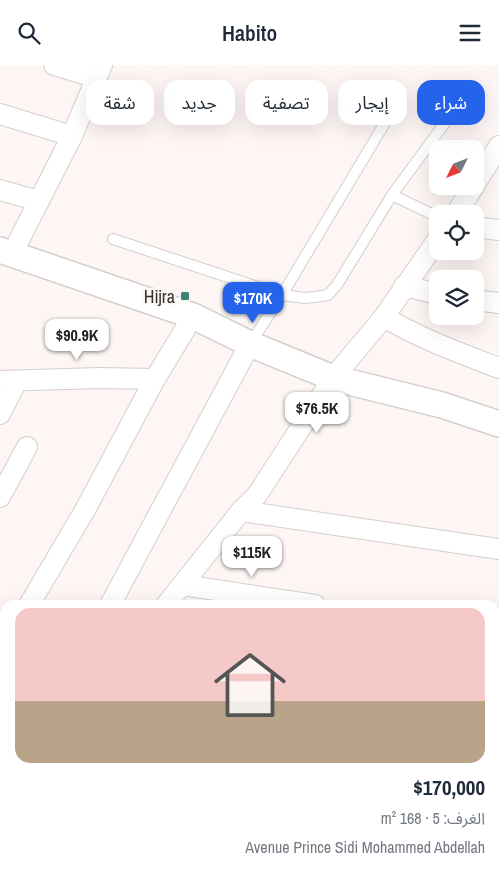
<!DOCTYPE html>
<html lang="ar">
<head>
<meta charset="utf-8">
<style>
  :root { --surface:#fff; --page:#f6f6f7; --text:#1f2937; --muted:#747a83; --line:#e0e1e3; --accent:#2563eb }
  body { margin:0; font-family:"Archivo Narrow","Noto Sans Arabic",sans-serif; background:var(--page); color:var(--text); direction:rtl; height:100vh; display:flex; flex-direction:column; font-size:19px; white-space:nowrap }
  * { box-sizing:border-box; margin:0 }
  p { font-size:16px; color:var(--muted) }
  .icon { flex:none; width:28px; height:28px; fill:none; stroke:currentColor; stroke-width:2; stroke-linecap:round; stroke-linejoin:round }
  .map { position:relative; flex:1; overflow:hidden; direction:ltr }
  .drawer { position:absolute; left:0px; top:535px; width:500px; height:275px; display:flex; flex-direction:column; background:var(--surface); border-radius:15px 15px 0 0; box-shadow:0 5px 20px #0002; direction:rtl }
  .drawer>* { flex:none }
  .banner { position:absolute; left:15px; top:15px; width:470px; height:45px; direction:rtl; display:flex; gap:10px }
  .needle { width:32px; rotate:228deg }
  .buttons { position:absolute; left:429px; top:75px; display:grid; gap:10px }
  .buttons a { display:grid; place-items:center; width:55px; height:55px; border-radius:10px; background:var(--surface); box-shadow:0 5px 20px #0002; font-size:25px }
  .price { position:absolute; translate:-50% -42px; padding:0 11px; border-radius:10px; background:#fff; color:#222; font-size:16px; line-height:32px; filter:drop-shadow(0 1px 2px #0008) }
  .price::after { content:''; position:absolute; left:50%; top:30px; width:15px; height:11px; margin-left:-8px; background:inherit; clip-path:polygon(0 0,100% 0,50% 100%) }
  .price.selected { background:var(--accent); color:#fff }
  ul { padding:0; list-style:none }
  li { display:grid; align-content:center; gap:10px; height:265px; padding:0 15px }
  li+li { border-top:1px solid var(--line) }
  li span { display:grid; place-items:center; height:155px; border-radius:15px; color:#555 }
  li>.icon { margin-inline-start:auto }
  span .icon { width:90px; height:90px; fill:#fffc; stroke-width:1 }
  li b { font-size:21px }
  .tag { padding:0 18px; border-radius:15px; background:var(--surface); box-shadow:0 5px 20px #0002; font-size:18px; line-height:45px }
  .tag.selected { background:var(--accent); color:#fff }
  header { display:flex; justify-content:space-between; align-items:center; height:65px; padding:0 15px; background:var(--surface); font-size:22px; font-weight:600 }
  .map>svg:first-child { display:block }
</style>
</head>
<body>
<header><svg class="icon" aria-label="menu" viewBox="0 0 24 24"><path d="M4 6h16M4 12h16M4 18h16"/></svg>Habito<svg class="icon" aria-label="search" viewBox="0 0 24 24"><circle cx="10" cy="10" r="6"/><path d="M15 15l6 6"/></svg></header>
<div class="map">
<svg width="499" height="810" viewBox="0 0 499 810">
  <rect width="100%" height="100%" fill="#fdf6f4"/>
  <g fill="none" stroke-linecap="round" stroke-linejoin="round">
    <g stroke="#d4cecc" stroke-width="12">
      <g id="service">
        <polyline points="392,130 464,32"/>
        <polyline points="113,174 282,230 305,233 315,232 328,230 337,220 392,130 438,152"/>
        <polyline points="250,279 282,230 386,56"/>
      </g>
    </g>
    <g stroke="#d4cecc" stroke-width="22">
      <g id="minor">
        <polyline points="54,0 97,13"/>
        <polyline points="0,49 72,71"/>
        <polyline points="475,119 499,81"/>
        <polyline points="0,125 39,136"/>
        <polyline points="456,149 474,121"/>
        <polyline points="475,162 499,165"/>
        <polyline points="12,189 72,71 102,0"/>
        <polyline points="404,221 438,229"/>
        <polyline points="475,235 499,238"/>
        <path d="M 384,252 C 421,274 460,288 499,303"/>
        <polyline points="0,316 99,313 155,314"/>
        <polyline points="0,349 17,316"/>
        <polyline points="0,432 27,382"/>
        <polyline points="241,446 499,484"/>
        <polyline points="183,520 315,540"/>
        <polyline points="29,540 85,445 155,314 193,251"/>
        <polyline points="110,540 250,279"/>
        <polyline points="166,540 241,446 257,430 333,313 384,252 438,174"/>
        <polyline points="495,567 499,568"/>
        <polyline points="0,571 5,572"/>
        <polyline points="495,631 499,630"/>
        <polyline points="0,710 5,711"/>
        <polyline points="495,778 499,699"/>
        <polyline points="495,796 499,795"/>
        <polyline points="168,805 178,810"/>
        <polyline points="365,805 366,810"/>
        <polyline points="442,805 442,810"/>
        <polyline points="5,810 6,805"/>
        <polyline points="67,810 69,805"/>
      </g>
    </g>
    <g stroke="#d4cecc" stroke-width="28">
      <polyline id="tertiary" points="0,185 193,251 250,279 333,313 442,340 499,359"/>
    </g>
    <use href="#service" stroke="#fff" stroke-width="10"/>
    <use href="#minor" stroke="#fff" stroke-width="20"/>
    <use href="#tertiary" stroke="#fff" stroke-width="25"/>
  </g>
  <rect fill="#3b8178" stroke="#fdf6f4" stroke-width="2" x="180" y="226" width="10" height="10" rx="2.5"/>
  <g text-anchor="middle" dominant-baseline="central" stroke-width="4" stroke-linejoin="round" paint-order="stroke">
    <g font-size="18" fill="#343131" stroke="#fdf6f4" text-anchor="end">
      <text x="175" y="231">Hijra</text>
    </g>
  </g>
</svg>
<div class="buttons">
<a><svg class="needle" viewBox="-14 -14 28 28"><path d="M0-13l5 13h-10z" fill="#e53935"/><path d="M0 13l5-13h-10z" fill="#747a83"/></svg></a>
<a><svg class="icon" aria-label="locate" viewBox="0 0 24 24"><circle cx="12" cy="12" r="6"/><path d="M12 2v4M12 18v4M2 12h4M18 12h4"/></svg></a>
<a><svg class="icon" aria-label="layers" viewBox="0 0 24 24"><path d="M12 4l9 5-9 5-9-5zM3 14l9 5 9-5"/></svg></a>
</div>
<b class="price selected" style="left:253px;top:259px">$170K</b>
<b class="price" style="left:77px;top:296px">$90.9K</b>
<b class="price" style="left:317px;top:369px">$76.5K</b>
<b class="price" style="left:252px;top:513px">$115K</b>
<div class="banner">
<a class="tag selected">شراء</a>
<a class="tag">إيجار</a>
<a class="tag">تصفية</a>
<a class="tag">جديد</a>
<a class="tag">شقة</a>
</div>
<section class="drawer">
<ul>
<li><span style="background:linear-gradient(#f6c9c9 60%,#b9a48a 0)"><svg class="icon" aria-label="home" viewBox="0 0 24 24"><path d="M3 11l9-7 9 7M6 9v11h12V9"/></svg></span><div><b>$170,000</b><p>الغرف: 5 · 168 m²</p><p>Avenue Prince Sidi Mohammed Abdellah</p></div></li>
</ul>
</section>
</div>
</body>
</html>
